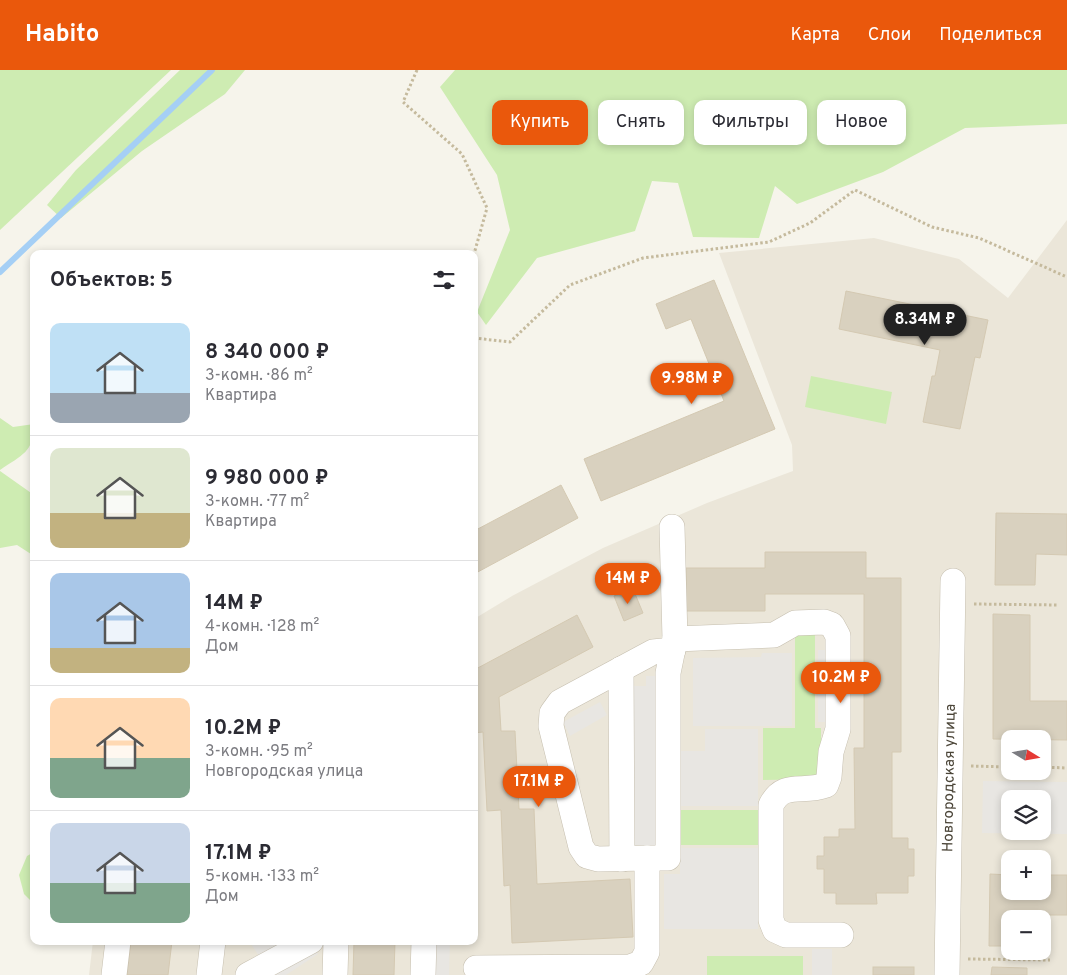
<!DOCTYPE html>
<html lang="ru">
<head>
<meta charset="utf-8">
<style>
  :root { --surface:#fff; --page:#f2f2f3; --text:#2b2b33; --muted:#7c7c81; --line:#e1e1e2; --accent:#ea580c }
  body { margin:0; font-family:Overpass,sans-serif; background:var(--page); color:var(--text); height:100vh; display:flex; flex-direction:column; font-size:19px; white-space:nowrap }
  * { box-sizing:border-box; margin:0 }
  p { font-size:16px; color:var(--muted) }
  .icon { flex:none; width:28px; height:28px; fill:none; stroke:currentColor; stroke-width:2; stroke-linecap:round; stroke-linejoin:round }
  .map { position:relative; flex:1; overflow:hidden }
  .sheet { position:absolute; left:30px; top:180px; width:448px; height:695px; display:flex; flex-direction:column; background:var(--surface); border-radius:10px; box-shadow:0 2px 8px #0003 }
  .sheet>* { flex:none }
  .hud { position:absolute; left:492px; top:30px; width:475px; height:45px; display:flex; gap:10px }
  .needle { width:32px; rotate:101deg }
  .tools { position:absolute; left:1001px; top:660px; display:grid; gap:10px }
  .tools a { display:grid; place-items:center; width:50px; height:50px; border-radius:10px; background:var(--surface); box-shadow:0 2px 8px #0003; font-size:25px }
  .price { position:absolute; translate:-50% -42px; padding:0 11px; border-radius:18px; background:var(--accent); color:#fff; font-size:16px; line-height:32px; filter:drop-shadow(0 1px 2px #0008) }
  .price::after { content:''; position:absolute; left:50%; top:30px; width:15px; height:11px; margin-left:-8px; background:inherit; clip-path:polygon(0 0,100% 0,50% 100%) }
  .price.on { background:#222; color:#fff }
  ul { padding:0; list-style:none }
  li { display:flex; align-items:center; gap:15px; height:125px; padding:0 20px }
  li+li { border-top:1px solid var(--line) }
  li span { display:grid; place-items:center; flex:none; width:140px; height:100px; border-radius:10px; color:#555 }
  li>.icon { margin-inline-start:auto }
  span .icon { width:60px; height:60px; fill:#fffc; stroke-width:1 }
  li b { font-size:21px }
  h2 { display:flex; justify-content:space-between; align-items:center; height:60px; padding:0 20px; font-size:21px }
  .tag { padding:0 18px; border-radius:10px; background:var(--surface); box-shadow:0 2px 8px #0003; font-size:18px; line-height:45px }
  .tag.on { background:var(--accent); color:#fff }
  header { display:flex; align-items:center; gap:30px; box-sizing:border-box; height:70px; padding:0 25px; background:var(--accent); color:#fff }
  header strong { font-size:24px }
  nav { display:flex; gap:28px; margin-inline-start:auto; font-size:18px }
  .map>svg:first-child { display:block }
</style>
</head>
<body>
<header>
<strong>Habito</strong>
<nav><a>Карта</a><a>Слои</a><a>Поделиться</a></nav>
</header>
<div class="map">
<svg width="1067" height="905" viewBox="0 0 1067 905">
  <rect width="100%" height="100%" fill="#f6f4eb"/>
  <path fill="#ebe6d9" fill-rule="evenodd" d="M 1067,150 L 1067,905 L 89,905 L 93,871 L 474,871 L 474,549 L 512,526 L 603,478 L 707,433 L 793,401 L 792,375 L 719,183 L 874,168 L 959,189 L 1008,228 ZM 1010,669 L 1042,669 L 1042,701 L 1010,701 ZM 1010,729 L 1042,729 L 1042,761 L 1010,761 ZM 1010,789 L 1042,789 L 1042,821 L 1010,821 ZM 1010,849 L 1042,849 L 1042,881 L 1010,881 Z"/>
  <g fill="#ceecb2">
    <polygon points="0,0 171,0 0,160"/>
    <polygon points="180,0 245,0 225,24 142,81 61,148 47,135 76,100"/>
    <polygon points="455,0 1067,0 1067,54 965,58 883,102 797,134 775,116 759,168 693,167 678,113 652,111 635,161 537,188 486,255 477,242 510,160 497,105 440,17"/>
    <polygon points="811,306 892,322 886,354 805,337"/>
    <path d="M 0,348 L 13,357 L 34,354 C 34,382 22,385 0,400 Z"/>
    <polygon points="0,401 34,425 34,486 17,475 0,478"/>
    <polygon points="795,562 815,562 815,658 821,658 821,709 763,710 763,658 795,658"/>
    <rect x="680" y="740" width="82" height="35"/>
    <polygon points="34,782 34,834 24,824 19,805 27,786"/>
    <rect x="707" y="886" width="96" height="19"/>
  </g>
  <g fill="#e8e6e2" fill-rule="evenodd">
    <rect x="818" y="580" width="13" height="72"/>
    <polygon points="762,583 792,583 792,656 693,656 693,588 761,587"/>
    <polygon points="646,606 661,606 661,775 626,775 626,616 646,616"/>
    <polygon points="600,632 607,645 570,666 563,652"/>
    <polygon points="705,659 758,659 758,736 679,736 678,681 705,681"/>
    <path d="M 983,711 L 1067,712 L 1067,764 L 982,763 ZM 1010,729 L 1042,729 L 1042,761 L 1010,761 Z"/>
    <polygon points="680,778 758,778 758,859 664,859 664,804 680,804"/>
    <polygon points="249,871 309,871 318,884 286,905 272,905"/>
    <polygon points="432,871 450,871 449,905 431,905"/>
    <rect x="812" y="879" width="20" height="26"/>
  </g>
  <g fill="none" stroke-linecap="round" stroke-linejoin="round">
    <polyline stroke="#a5cff5" stroke-width="6" points="0,202 212,0"/>
  </g>
  <g fill="#d9d1bf" stroke="#d4c9b2">
    <polygon points="714,210 775,359 601,431 584,389 724,331 691,249 666,259 656,234"/>
    <polygon points="846,221 988,250 980,288 975,287 960,359 923,352 932,306 935,306 940,280 839,259"/>
    <polygon points="561,415 578,448 474,504 474,461"/>
    <polygon points="996,443 1067,444 1067,485 1036,484 1035,515 995,515"/>
    <polygon points="765,482 866,482 866,508 901,508 901,682 892,682 892,768 908,768 908,779 914,779 914,806 908,806 908,823 876,823 877,834 836,834 836,823 824,823 824,799 817,799 817,786 824,786 824,767 839,767 839,759 855,759 854,678 864,678 864,524 765,524 765,541 686,541 686,498 765,498"/>
    <polygon points="633,519 643,543 624,551 614,526"/>
    <polygon points="993,544 1030,545 1030,631 1067,631 1067,670 993,669"/>
    <polygon points="577,545 593,577 499,627 501,661 515,661 519,739 534,739 537,814 630,809 633,867 512,873 510,815 504,816 501,740 487,741 483,662 474,663 474,600"/>
    <polygon points="990,804 1010,805 1010,821 1042,821 1042,805 1067,805 1067,845 1030,845 1030,849 1010,849 1010,876 989,876"/>
    <polygon points="131,871 172,871 168,905 127,905"/>
    <polygon points="354,871 395,871 394,905 353,905"/>
    <rect x="873" y="897" width="41" height="8"/>
    <polygon points="992,897 1027,898 1027,905 991,905"/>
  </g>
  <g fill="none" stroke-linecap="round" stroke-linejoin="round">
    <g stroke="#c6bfaf" stroke-width="26">
      <g id="minor">
        <path d="M 675,569 L 774,565 L 795,553 L 824,552 L 832,555 L 838,566 L 838,659 L 831,682 L 829,707 L 826,715 C 802,724 784,710 771,735 L 771,850 L 775,860 L 786,865 L 841,865"/>
        <polyline points="621,599 622,789"/>
        <polyline points="647,788 598,789 587,786 581,777 551,656 552,643 560,632 653,582 673,580"/>
        <polyline points="476,898 630,897 641,893 647,882 647,788 668,788 668,603 675,569 672,457"/>
        <polyline points="114,905 118,871"/>
        <polyline points="209,905 213,871"/>
        <polyline points="248,905 311,871"/>
        <polyline points="335,905 336,871"/>
        <polyline points="423,905 424,871"/>
        <polyline points="947,905 953,511"/>
      </g>
    </g>
    <g stroke="#c5ba9d" stroke-width="3" stroke-dasharray="2.5 2.5" stroke-linecap="butt">
      <polyline points="417,0 403,32 462,84 487,138 474,184"/>
      <polyline points="474,268 510,272 570,215 643,188 769,172 810,153 855,120 932,157 979,168 1067,207"/>
      <polyline points="974,534 1058,535"/>
      <polyline points="971,696 1010,697"/>
      <polyline points="1042,697 1067,698"/>
      <polyline points="968,889 1050,890"/>
    </g>
    <use href="#minor" stroke="#fff" stroke-width="25"/>
  </g>
  <g text-anchor="middle" dominant-baseline="central" stroke-width="5" stroke-linejoin="round" paint-order="stroke">
    <g font-size="15" fill="#4b4538" stroke="#fff">
      <text transform="translate(950 708) rotate(-89)">Новгородская улица</text>
    </g>
  </g>
</svg>
<div class="tools">
<a><svg class="needle" viewBox="-14 -14 28 28"><path d="M0-13l5 13h-10z" fill="#e53935"/><path d="M0 13l5-13h-10z" fill="#7c7c81"/></svg></a>
<a><svg class="icon" aria-label="layers" viewBox="0 0 24 24"><path d="M12 4l9 5-9 5-9-5zM3 14l9 5 9-5"/></svg></a>
<a>+</a>
<a>−</a>
</div>
<b class="price on" style="left:925px;top:276px">8.34M ₽</b>
<b class="price" style="left:692px;top:335px">9.98M ₽</b>
<b class="price" style="left:628px;top:535px">14M ₽</b>
<b class="price" style="left:841px;top:634px">10.2M ₽</b>
<b class="price" style="left:539px;top:738px">17.1M ₽</b>
<div class="hud">
<a class="tag on">Купить</a>
<a class="tag">Снять</a>
<a class="tag">Фильтры</a>
<a class="tag">Новое</a>
</div>
<section class="sheet">
<h2>Объектов: 5<svg class="icon" aria-label="filters" viewBox="0 0 24 24"><path d="M4 7h16M4 17h16"/><circle cx="9" cy="7" r="2"/><circle cx="15" cy="17" r="2"/></svg></h2>
<ul>
<li><span style="background:linear-gradient(#bfe0f5 70%,#9aa5b1 0)"><svg class="icon" aria-label="home" viewBox="0 0 24 24"><path d="M3 11l9-7 9 7M6 9v11h12V9"/></svg></span><div><b>8 340 000 ₽</b><p>3-комн. · 86 m²</p><p>Квартира</p></div></li>
<li><span style="background:linear-gradient(#dfe7d0 65%,#c2b280 0)"><svg class="icon" aria-label="home" viewBox="0 0 24 24"><path d="M3 11l9-7 9 7M6 9v11h12V9"/></svg></span><div><b>9 980 000 ₽</b><p>3-комн. · 77 m²</p><p>Квартира</p></div></li>
<li><span style="background:linear-gradient(#a9c7e8 75%,#c2b280 0)"><svg class="icon" aria-label="home" viewBox="0 0 24 24"><path d="M3 11l9-7 9 7M6 9v11h12V9"/></svg></span><div><b>14M ₽</b><p>4-комн. · 128 m²</p><p>Дом</p></div></li>
<li><span style="background:linear-gradient(#ffd9b3 60%,#7fa58c 0)"><svg class="icon" aria-label="home" viewBox="0 0 24 24"><path d="M3 11l9-7 9 7M6 9v11h12V9"/></svg></span><div><b>10.2M ₽</b><p>3-комн. · 95 m²</p><p>Новгородская улица</p></div></li>
<li><span style="background:linear-gradient(#c9d6e8 60%,#7fa58c 0)"><svg class="icon" aria-label="home" viewBox="0 0 24 24"><path d="M3 11l9-7 9 7M6 9v11h12V9"/></svg></span><div><b>17.1M ₽</b><p>5-комн. · 133 m²</p><p>Дом</p></div></li>
</ul>
</section>
</div>
</body>
</html>
